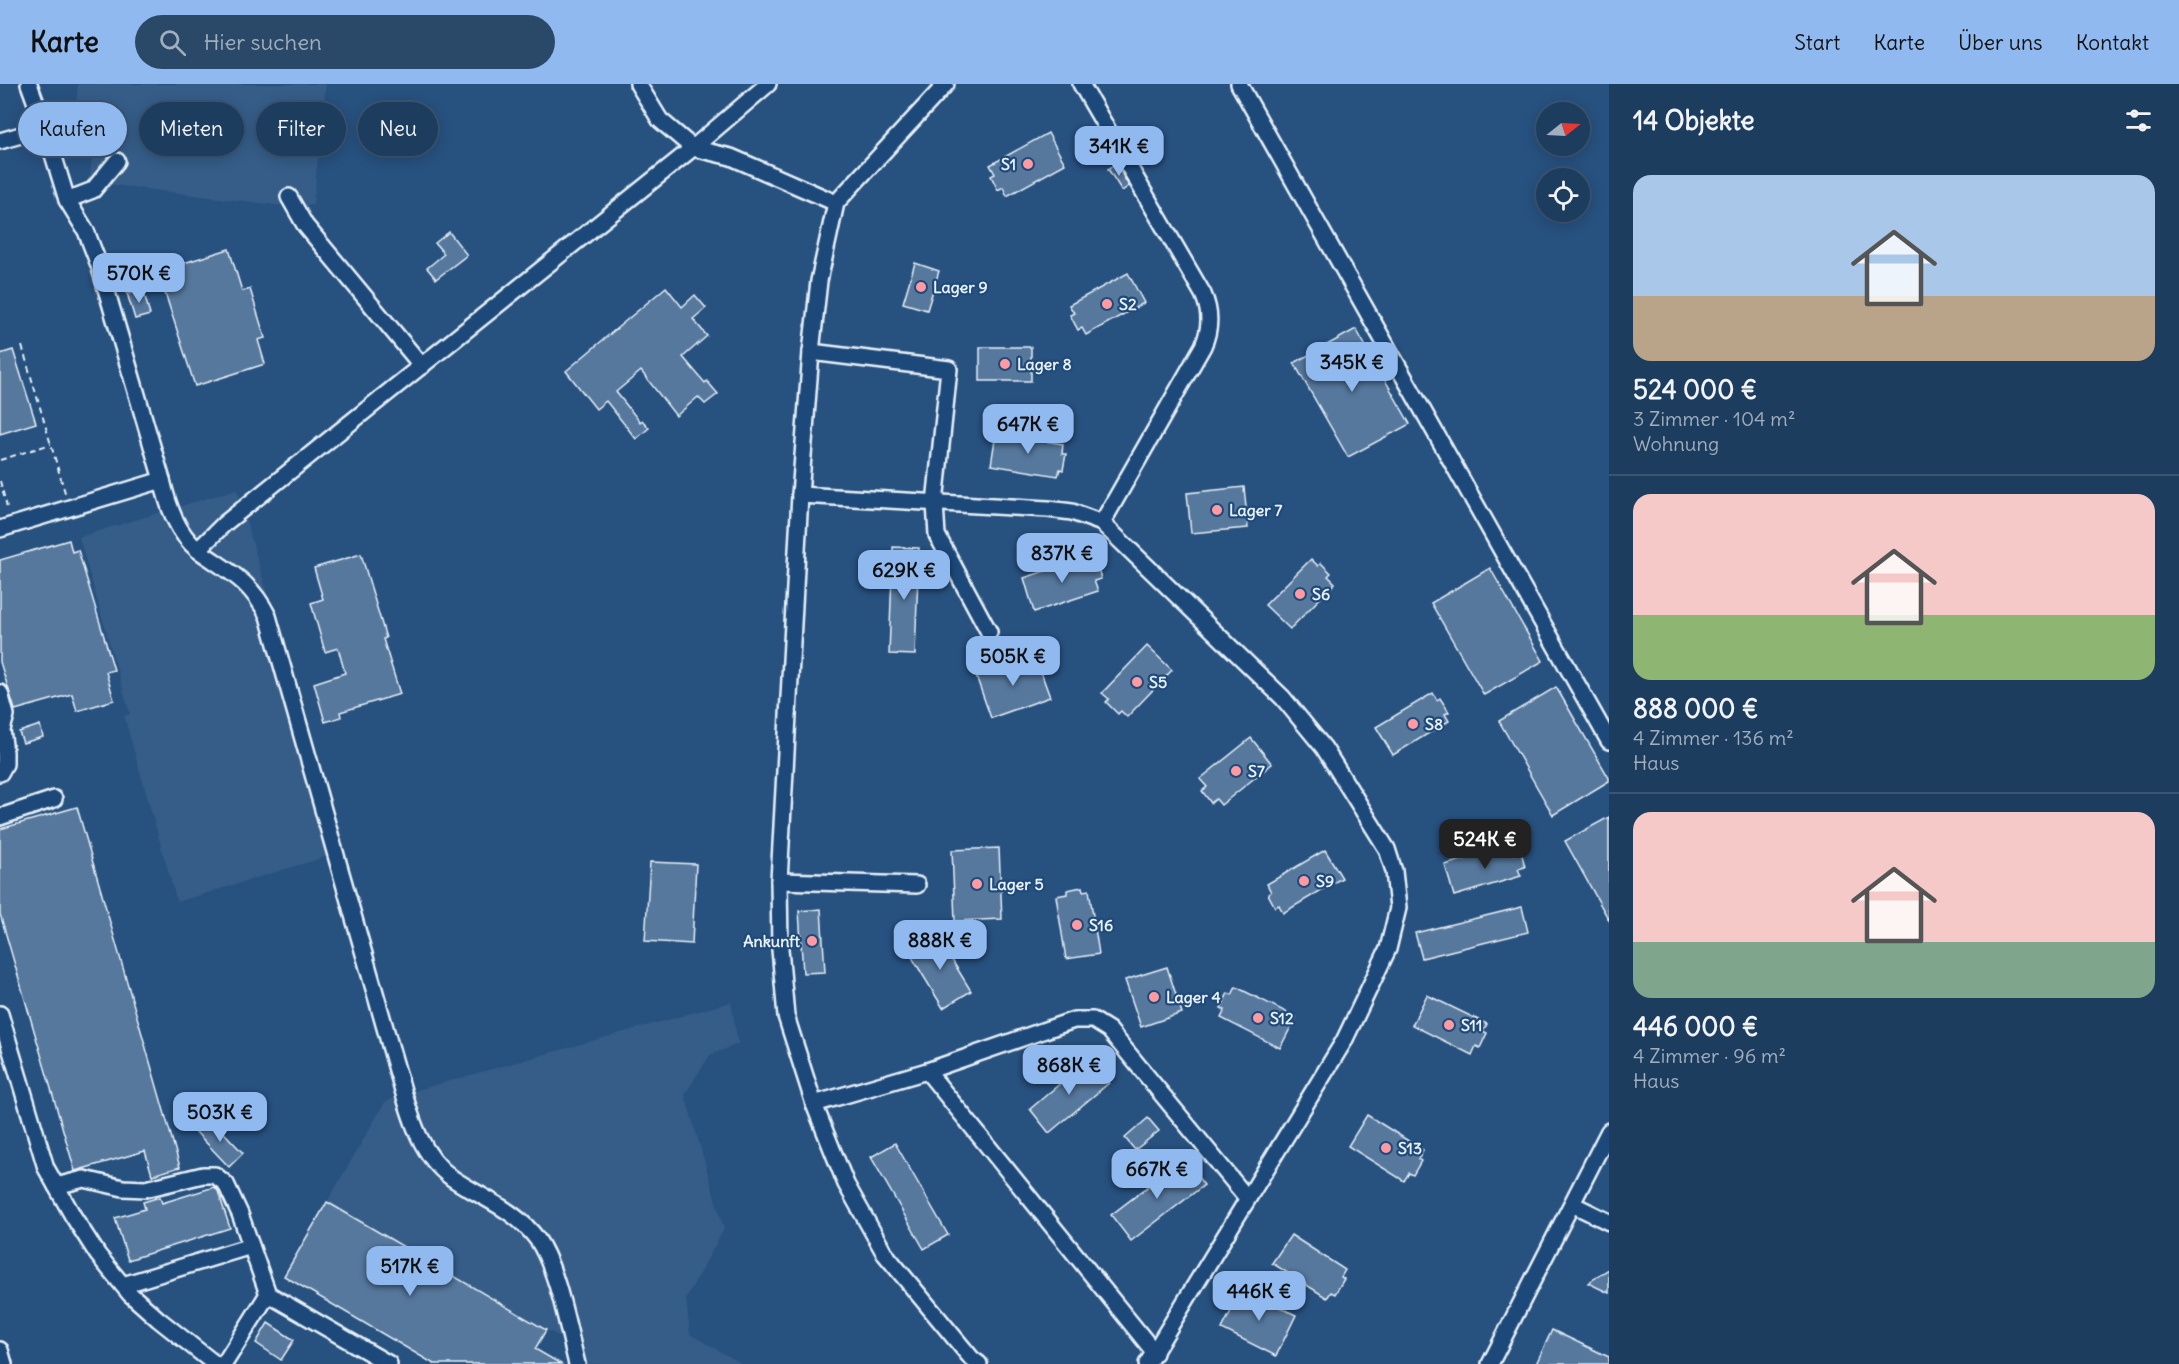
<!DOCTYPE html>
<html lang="de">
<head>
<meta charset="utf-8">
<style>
  :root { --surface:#1d3d5f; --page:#2a4868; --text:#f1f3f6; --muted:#a0aebd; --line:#3b5674; --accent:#90b9f0 }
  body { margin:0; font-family:Delius,sans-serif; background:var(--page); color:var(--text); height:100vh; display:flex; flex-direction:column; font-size:22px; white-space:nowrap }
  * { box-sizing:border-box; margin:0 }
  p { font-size:20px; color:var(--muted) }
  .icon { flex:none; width:33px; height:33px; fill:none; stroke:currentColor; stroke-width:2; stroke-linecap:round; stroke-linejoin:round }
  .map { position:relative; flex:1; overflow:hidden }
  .details { display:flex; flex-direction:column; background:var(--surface); width:570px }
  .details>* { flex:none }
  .top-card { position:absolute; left:18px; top:18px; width:570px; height:54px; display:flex; gap:12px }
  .needle { width:39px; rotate:72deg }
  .buttons { position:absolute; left:1536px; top:18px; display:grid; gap:12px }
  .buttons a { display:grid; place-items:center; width:54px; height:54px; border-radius:50%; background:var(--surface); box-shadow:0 3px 15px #0003,0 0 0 2px var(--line); font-size:30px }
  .price { position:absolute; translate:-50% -51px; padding:0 14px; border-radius:12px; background:var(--accent); color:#111; font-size:20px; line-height:39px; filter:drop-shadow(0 2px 3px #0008) }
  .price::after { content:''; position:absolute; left:50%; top:36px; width:18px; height:14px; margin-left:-9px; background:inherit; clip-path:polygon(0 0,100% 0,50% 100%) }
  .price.selected { background:#222; color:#fff }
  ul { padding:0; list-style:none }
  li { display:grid; align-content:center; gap:12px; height:318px; padding:0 24px }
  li+li { border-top:2px solid var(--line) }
  li span { display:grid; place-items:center; height:186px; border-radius:18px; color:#555 }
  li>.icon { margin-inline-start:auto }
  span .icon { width:108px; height:108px; fill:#fffc; stroke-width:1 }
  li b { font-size:26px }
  h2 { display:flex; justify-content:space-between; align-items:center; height:72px; padding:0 24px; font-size:26px }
  .pill { padding:0 21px; border-radius:27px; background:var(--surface); box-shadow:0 3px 15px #0003,0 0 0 2px var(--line); font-size:21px; line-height:54px }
  .pill.selected { background:var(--accent); color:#111 }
  header { display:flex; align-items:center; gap:36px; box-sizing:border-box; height:84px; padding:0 30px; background:var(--accent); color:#111 }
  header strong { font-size:28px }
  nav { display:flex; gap:33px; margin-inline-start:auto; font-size:21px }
  .search { width:420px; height:54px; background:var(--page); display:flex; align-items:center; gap:15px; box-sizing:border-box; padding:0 21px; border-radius:33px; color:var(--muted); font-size:22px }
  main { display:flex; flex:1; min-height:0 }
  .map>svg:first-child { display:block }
</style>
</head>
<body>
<header>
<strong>Karte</strong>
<div class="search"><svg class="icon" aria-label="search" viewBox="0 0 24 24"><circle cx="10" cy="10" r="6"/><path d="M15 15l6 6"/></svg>Hier suchen</div>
<nav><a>Start</a><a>Karte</a><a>Über uns</a><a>Kontakt</a></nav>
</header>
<main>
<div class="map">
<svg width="1609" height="1280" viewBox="0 0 1609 1280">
  <rect width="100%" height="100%" fill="#27517f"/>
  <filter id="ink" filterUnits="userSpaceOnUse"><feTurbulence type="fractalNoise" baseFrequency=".0167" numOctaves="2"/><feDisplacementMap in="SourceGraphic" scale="12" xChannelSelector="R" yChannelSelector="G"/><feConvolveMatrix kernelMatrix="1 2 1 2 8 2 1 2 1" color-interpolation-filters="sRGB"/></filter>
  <g filter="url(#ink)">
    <g fill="#355d88">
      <polygon points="78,0 326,0 313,121 275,121 89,98 97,33 75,30"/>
      <polygon points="237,405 342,768 177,818 124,632 130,630 79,453"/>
      <polygon points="731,918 738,960 710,971 685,1010 724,1145 686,1214 690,1250 742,1280 568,1280 561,1254 327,1118 385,1018 403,1010"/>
    </g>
    <g fill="#57789d" stroke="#e8f1f8" stroke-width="1.5">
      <polygon points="1048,49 1065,80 1007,112 1003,103 998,106 991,92 995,90 990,81"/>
      <polygon points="1116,80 1129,102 1122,107 1108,85"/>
      <polygon points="449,148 467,171 436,195 427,184 444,170 435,159"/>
      <polygon points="229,165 242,207 250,205 265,254 258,256 265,280 195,302 158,187"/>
      <polygon points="915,179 939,187 927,226 903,219"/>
      <polygon points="1128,189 1144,219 1086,251 1082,244 1078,246 1070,231 1074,229 1069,221"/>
      <polygon points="666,203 682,223 695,211 706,224 693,235 707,252 683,273 705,299 707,297 718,310 705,320 698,313 676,332 641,287 616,308 640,338 642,336 649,344 636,355 606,317 596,325 566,287"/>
      <polygon points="143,205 150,231 135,235 127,209"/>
      <polygon points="1356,245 1410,340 1348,373 1294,279"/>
      <rect x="980" y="263" width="51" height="34"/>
      <polygon points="13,266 36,339 0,350 0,270"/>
      <polygon points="996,349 1063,360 1062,370 1066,370 1063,386 1060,385 1058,392 991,381"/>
      <polygon points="1244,403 1248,444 1191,449 1187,409"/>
      <polygon points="69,456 72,468 78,466 114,586 106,588 114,616 77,627 72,610 15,626 0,578 0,476"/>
      <polygon points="893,463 919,464 915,571 889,570"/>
      <polygon points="361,470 386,554 383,555 400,610 340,628 341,633 325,638 314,599 345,589 338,564 325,568 311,519 323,515 314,484"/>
      <polygon points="1087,473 1090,482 1097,480 1101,495 1094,497 1098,507 1034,528 1024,494"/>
      <polygon points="1311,475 1318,482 1321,479 1331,489 1328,492 1335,499 1290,545 1265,521"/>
      <polygon points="1490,484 1543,577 1484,611 1431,519"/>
      <polygon points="1147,562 1172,586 1127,633 1121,627 1118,630 1106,618 1109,615 1102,609"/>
      <polygon points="1035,572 1050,613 991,634 976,592"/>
      <polygon points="1556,603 1609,694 1609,697 1553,731 1499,637"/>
      <polygon points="1433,609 1437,616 1440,614 1449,628 1445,630 1449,637 1393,671 1376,643"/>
      <polygon points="40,641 43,653 23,659 19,648"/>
      <polygon points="1251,654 1272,680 1221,721 1216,715 1211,719 1202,707 1207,703 1200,695"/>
      <polygon points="77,723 180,1083 152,1091 145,1067 75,1087 0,830 0,745"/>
      <polygon points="1609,733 1609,836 1565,757"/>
      <polygon points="1511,761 1514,770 1521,767 1525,783 1518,785 1521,792 1454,812 1445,781"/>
      <polygon points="999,764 1002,835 955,837 952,766"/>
      <polygon points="1325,766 1342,794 1283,829 1279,821 1275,823 1268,810 1271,808 1267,800"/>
      <polygon points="650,778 696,780 692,860 645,857"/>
      <polygon points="1082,803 1083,807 1089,806 1099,870 1066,875 1056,812 1067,810 1067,806"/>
      <polygon points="1522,823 1528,848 1422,874 1415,849"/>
      <polygon points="821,825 825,888 803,889 799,827"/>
      <polygon points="930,852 933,856 938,853 971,907 943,924 910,870 918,865 916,861"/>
      <polygon points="1167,883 1182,929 1141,943 1125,896"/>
      <polygon points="1236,903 1296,933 1280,964 1221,934 1225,926 1221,924 1228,909 1232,911"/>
      <polygon points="1427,911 1487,940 1483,947 1487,949 1480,964 1476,962 1472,971 1412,941"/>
      <polygon points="1089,975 1109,999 1049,1049 1030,1025"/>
      <polygon points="1367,1031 1423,1066 1418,1075 1421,1077 1413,1091 1409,1089 1404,1097 1348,1062"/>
      <polygon points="1148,1034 1159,1047 1135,1066 1125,1054"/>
      <polygon points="211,1035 243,1069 229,1083 196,1048"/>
      <polygon points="895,1059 948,1151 924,1165 871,1073"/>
      <polygon points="1184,1075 1204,1101 1131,1157 1111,1131"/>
      <polygon points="214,1103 218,1107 230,1144 128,1176 115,1134 145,1125 143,1118 160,1113 162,1119"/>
      <polygon points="327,1118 546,1246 535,1265 561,1280 434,1280 284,1192"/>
      <polygon points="1291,1151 1345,1186 1341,1193 1344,1195 1335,1210 1331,1208 1327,1214 1272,1179"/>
      <polygon points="1609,1185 1609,1209 1588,1199"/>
      <polygon points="1242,1205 1296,1231 1276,1272 1222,1245"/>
      <polygon points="268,1239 294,1256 281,1276 256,1259"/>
      <polygon points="1552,1246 1609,1273 1609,1280 1536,1280"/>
    </g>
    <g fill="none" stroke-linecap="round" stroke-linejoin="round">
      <g stroke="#e8f1f8" stroke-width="20">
        <g id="minor">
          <polyline points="638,0 660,36 693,64 731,73 836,119"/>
          <polyline points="946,0 836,119 819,197 811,268 800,411 779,797 780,865 786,932 814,1020 846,1100 885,1170 972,1275 979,1280"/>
          <polyline points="1239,0 1609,657"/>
          <polyline points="0,57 45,44"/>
          <polyline points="289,113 305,141 422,282"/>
          <polyline points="67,116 93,106 117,77"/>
          <polyline points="811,268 949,285 935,419 937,451 989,548"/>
          <path d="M 162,396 C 168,422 177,449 198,466"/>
          <path d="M 800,411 L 1048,425 L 1072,428 L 1102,439 L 1203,262 C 1211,244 1211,228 1203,210 L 1081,0"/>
          <polyline points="1102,439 1283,614 1324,664 1387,765 1394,787 1398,824 1388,865 1344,957 1147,1280"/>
          <polyline points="0,445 162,396 99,181 86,147 67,116 45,44 29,0"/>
          <polyline points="0,609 6,631 2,646 5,668 5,680 0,689"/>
          <polyline points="0,733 54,715"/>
          <polyline points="779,797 917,801"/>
          <polyline points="0,930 46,1084 73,1132 98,1171 130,1210 158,1235 215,1280"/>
          <polyline points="927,987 1155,1269"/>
          <polyline points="814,1020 927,987 1074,936 1093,936 1109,946 1247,1114"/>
          <polyline points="56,1102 84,1095 123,1104 145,1105 203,1091 215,1091 226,1100 240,1130 268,1210"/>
          <polyline points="1572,1120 1609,1138"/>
          <polyline points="123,1201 251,1162"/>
          <polyline points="0,1266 4,1280"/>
          <polyline points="224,1280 268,1210 389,1280"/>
          <path d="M 577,1280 C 568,1245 557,1183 537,1155 C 515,1125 481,1114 452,1094 C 417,1069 409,1025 397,986 L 268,532 C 250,496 229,488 198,466 L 224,440 L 693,64 L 768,0"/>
          <polyline points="1490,1280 1609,1047"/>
        </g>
      </g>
      <g stroke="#e8f1f8" stroke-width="2" stroke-dasharray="6 4.5" stroke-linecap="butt">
        <polyline points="22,262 66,412"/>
        <polyline points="0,376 51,360"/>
        <polyline points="0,397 8,427"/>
      </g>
      <use href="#minor" stroke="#1f4a7a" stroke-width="15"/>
    </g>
  </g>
  <g fill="#ff9aa2" stroke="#1f4a7a" stroke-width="2">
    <circle cx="1028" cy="80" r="6"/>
    <circle cx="921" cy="203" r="6"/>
    <circle cx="1107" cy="220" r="6"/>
    <circle cx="1005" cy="280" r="6"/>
    <circle cx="1217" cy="426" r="6"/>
    <circle cx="1300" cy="510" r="6"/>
    <circle cx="1137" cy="598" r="6"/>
    <circle cx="1413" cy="640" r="6"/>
    <circle cx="1236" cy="687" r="6"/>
    <circle cx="1304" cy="797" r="6"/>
    <circle cx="977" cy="800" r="6"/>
    <circle cx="1077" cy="841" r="6"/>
    <circle cx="812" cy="857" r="6"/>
    <circle cx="1154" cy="913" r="6"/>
    <circle cx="1258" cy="934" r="6"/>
    <circle cx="1449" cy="941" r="6"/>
    <circle cx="1386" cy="1064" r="6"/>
  </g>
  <g text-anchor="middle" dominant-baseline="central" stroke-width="4.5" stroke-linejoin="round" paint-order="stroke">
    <g font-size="16" font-weight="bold" fill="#e8f1f8" stroke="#1f4a7a" text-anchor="start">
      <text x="1016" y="80" text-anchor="end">S1</text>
      <text x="933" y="203">Lager 9</text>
      <text x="1119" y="220">S2</text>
      <text x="1017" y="280">Lager 8</text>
      <text x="1229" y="426">Lager 7</text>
      <text x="1312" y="510">S6</text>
      <text x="1149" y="598">S5</text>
      <text x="1425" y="640">S8</text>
      <text x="1248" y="687">S7</text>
      <text x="1316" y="797">S9</text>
      <text x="989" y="800">Lager 5</text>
      <text x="1089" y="841">S16</text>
      <text x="800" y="857" text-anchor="end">Ankunft</text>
      <text x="1166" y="913">Lager 4</text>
      <text x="1270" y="934">S12</text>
      <text x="1461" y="941">S11</text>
      <text x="1398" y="1064">S13</text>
    </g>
  </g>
</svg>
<div class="buttons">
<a><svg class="needle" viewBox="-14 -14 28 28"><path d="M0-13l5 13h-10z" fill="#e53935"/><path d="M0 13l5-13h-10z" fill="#a0aebd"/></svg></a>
<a><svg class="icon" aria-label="locate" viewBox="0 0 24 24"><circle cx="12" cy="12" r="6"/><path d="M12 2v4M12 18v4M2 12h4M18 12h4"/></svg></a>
</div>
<b class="price" style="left:1119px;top:93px">341K €</b>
<b class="price" style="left:139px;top:220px">570K €</b>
<b class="price" style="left:1352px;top:309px">345K €</b>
<b class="price" style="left:1028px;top:371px">647K €</b>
<b class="price" style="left:1062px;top:500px">837K €</b>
<b class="price" style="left:904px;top:517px">629K €</b>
<b class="price" style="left:1013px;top:603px">505K €</b>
<b class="price selected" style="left:1485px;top:786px">524K €</b>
<b class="price" style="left:940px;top:887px">888K €</b>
<b class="price" style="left:1069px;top:1012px">868K €</b>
<b class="price" style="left:220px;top:1059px">503K €</b>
<b class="price" style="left:1157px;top:1116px">667K €</b>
<b class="price" style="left:410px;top:1213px">517K €</b>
<b class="price" style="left:1259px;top:1238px">446K €</b>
<div class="top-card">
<a class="pill selected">Kaufen</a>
<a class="pill">Mieten</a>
<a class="pill">Filter</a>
<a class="pill">Neu</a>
</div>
</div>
<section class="details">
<h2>14 Objekte<svg class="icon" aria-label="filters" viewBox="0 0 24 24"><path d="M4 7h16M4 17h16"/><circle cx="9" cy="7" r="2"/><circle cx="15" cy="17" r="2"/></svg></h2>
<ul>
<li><span style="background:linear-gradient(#a9c7e8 65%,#b9a48a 0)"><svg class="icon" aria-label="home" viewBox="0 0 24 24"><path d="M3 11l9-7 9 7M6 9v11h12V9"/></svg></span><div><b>524 000 €</b><p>3 Zimmer · 104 m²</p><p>Wohnung</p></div></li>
<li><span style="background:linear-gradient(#f6c9c9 65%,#8fb573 0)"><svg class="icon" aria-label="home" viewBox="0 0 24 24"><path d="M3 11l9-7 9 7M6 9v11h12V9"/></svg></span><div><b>888 000 €</b><p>4 Zimmer · 136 m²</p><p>Haus</p></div></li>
<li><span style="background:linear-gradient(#f6c9c9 70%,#7fa58c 0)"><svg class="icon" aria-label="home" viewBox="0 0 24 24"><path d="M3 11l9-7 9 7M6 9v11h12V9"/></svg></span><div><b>446 000 €</b><p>4 Zimmer · 96 m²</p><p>Haus</p></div></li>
</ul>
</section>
</main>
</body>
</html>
